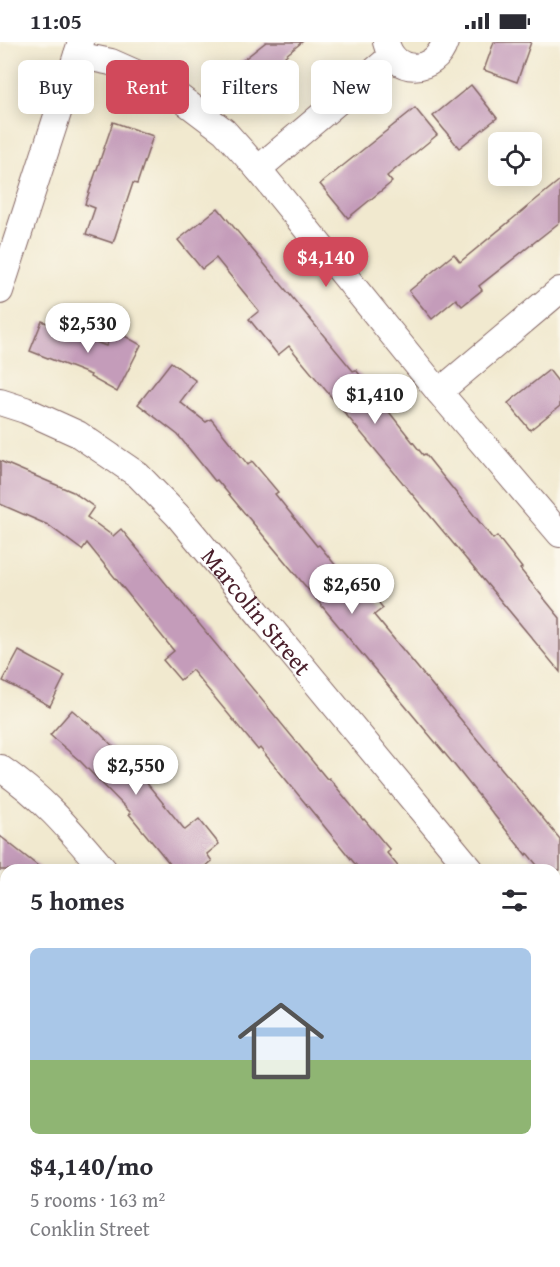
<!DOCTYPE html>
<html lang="en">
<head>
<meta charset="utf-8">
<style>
  :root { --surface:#fff; --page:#f7f7f7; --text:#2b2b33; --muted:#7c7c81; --line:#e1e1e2; --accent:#d1495b }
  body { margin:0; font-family:"Gentium Book Plus",serif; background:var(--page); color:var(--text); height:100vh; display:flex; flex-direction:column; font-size:22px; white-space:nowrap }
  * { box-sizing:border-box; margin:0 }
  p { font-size:20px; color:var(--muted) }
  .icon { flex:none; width:33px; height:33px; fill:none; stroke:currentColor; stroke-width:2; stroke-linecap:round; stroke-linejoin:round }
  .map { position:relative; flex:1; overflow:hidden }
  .panel { position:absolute; left:0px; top:822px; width:561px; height:404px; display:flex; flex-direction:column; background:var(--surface); border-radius:18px 18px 0 0; box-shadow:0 3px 15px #0003 }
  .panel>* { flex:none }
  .top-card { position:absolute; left:18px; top:18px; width:525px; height:54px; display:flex; gap:12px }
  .fabs { position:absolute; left:488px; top:90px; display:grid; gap:12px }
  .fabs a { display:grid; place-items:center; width:54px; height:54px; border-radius:9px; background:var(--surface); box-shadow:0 3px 15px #0003; font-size:30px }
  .price { position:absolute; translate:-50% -51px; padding:0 14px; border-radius:21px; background:#fff; color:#222; font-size:20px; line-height:39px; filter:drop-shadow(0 2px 3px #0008) }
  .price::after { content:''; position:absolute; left:50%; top:36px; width:18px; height:14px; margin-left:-9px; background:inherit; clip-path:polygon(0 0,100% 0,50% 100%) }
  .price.current { background:var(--accent); color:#fff }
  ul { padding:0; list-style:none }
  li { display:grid; align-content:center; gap:12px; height:318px; padding:0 30px }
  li+li { border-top:2px solid var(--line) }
  li span { display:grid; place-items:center; height:186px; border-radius:9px; color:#555 }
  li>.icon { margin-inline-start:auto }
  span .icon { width:108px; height:108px; fill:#fffc; stroke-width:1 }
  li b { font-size:26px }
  h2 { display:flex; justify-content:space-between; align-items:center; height:72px; padding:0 30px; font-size:26px }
  .chip { padding:0 21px; border-radius:9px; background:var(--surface); box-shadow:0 3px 15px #0003; font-size:21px; line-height:54px }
  .chip.current { background:var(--accent); color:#fff }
  .status { display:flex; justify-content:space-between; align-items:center; height:42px; padding:0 30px; background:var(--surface); direction:ltr }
  .status svg { height:16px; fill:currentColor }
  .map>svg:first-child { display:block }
</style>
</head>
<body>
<div class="status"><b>11:05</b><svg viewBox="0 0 49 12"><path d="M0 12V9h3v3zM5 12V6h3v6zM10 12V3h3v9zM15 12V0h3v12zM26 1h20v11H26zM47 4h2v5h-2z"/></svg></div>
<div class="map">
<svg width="560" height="1225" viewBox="0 0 560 1225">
  <rect width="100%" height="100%" fill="#fbf7ec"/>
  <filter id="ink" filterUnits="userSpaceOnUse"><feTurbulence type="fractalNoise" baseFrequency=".0167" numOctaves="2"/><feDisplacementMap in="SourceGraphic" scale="12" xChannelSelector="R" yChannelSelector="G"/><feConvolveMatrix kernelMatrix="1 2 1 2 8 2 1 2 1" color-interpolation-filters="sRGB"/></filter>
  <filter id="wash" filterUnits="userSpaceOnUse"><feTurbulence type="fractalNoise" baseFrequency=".008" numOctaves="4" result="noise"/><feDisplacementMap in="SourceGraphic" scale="24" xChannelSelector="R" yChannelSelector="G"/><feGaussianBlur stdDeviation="1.35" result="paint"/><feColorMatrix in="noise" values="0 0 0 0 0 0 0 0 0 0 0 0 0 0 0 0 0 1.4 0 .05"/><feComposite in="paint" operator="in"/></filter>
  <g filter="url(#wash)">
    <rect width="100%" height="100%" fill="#f1e9cf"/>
    <g id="blocks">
      <g fill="#c49cba">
        <polygon points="266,0 302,0 285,14 288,18 247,51 229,29"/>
        <polygon points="494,0 531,0 517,40 484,28"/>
        <polygon points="471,43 497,76 459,106 433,74"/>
        <polygon points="415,66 437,93 387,134 392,140 348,176 320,142"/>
        <polygon points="113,80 153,94 137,142 133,141 113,201 86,192 95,166 85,162"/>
        <polygon points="560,138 560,180 479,244 482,248 462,264 456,257 432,277 409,249 454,212 460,220"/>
        <polygon points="218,166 353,329 356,328 423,413 425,412 493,497 497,494 522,526 520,527 560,576 560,630 289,304 278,313 249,277 259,269 216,216 202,227 178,198"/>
        <polygon points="42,279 106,304 114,288 141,303 117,350 90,335 91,333 30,309"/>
        <polygon points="171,320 196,339 180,360 206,380 211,377 248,423 252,419 278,450 275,452 317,504 319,503 354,546 362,539 383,566 374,573 560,797 560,828 541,828 527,811 526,813 456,725 217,438 215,439 178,393 138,362"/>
        <polygon points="549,328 560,342 560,364 530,388 508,361"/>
        <polygon points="0,419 73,450 94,465 87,475 113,494 121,487 327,737 329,736 363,778 364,777 390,808 387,811 401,828 360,828 260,706 258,708 192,628 180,638 163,618 174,609 87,501 82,508 48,483 0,462"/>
        <polygon points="19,609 65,634 50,664 3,639"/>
        <polygon points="72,668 100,691 136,728 185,788 199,777 219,802 207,812 212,819 201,828 175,828 129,772 131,771 80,719 50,693"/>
        <polygon points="0,794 43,828 0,828"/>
      </g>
    </g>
  </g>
  <g filter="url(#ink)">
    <use href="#blocks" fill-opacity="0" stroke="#846664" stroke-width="1.5"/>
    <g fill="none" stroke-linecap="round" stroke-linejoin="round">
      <g stroke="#846664" stroke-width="28">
        <g id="minor">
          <path d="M 386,0 C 394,34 435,32 445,0"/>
          <polyline points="77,13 111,20 163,43 224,89 258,127 439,350 560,492"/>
          <polyline points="258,127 392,14"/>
          <polyline points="0,249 81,0"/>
          <polyline points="439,350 560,248"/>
          <path id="s1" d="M 0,360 L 25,368 L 78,392 L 138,433 L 178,474 L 471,828"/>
          <path d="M 0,726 C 43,755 71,789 104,828"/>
          <polyline points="555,930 560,936"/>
          <polyline points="0,1144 6,1151"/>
          <polyline points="63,1220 68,1225"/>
          <polyline points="431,1220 436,1225"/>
        </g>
      </g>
      <use href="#minor" stroke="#fff" stroke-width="26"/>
    </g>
  </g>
  <g text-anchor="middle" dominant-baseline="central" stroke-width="4.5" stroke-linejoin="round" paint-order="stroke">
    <g font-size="24" fill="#4a1f2b" stroke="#fbf7ec">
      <text stroke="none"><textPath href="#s1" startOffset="338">Marcolin Street</textPath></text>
    </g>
  </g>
</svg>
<div class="fabs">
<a><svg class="icon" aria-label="locate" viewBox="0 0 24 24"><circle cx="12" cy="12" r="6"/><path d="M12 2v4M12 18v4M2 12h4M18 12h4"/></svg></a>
</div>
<b class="price current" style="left:326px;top:246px">$4,140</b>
<b class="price" style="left:88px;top:312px">$2,530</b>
<b class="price" style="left:375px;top:383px">$1,410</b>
<b class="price" style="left:352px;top:573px">$2,650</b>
<b class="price" style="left:136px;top:754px">$2,550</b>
<div class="top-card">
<a class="chip">Buy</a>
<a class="chip current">Rent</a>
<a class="chip">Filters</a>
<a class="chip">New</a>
</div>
<section class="panel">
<h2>5 homes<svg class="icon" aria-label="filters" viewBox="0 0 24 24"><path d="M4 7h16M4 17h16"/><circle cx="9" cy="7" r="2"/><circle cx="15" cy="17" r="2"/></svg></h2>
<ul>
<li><span style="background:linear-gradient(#a9c7e8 60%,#8fb573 0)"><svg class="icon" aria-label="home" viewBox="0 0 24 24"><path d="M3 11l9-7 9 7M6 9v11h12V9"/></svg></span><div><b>$4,140/mo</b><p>5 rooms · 163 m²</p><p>Conklin Street</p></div></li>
</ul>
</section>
</div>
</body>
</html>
